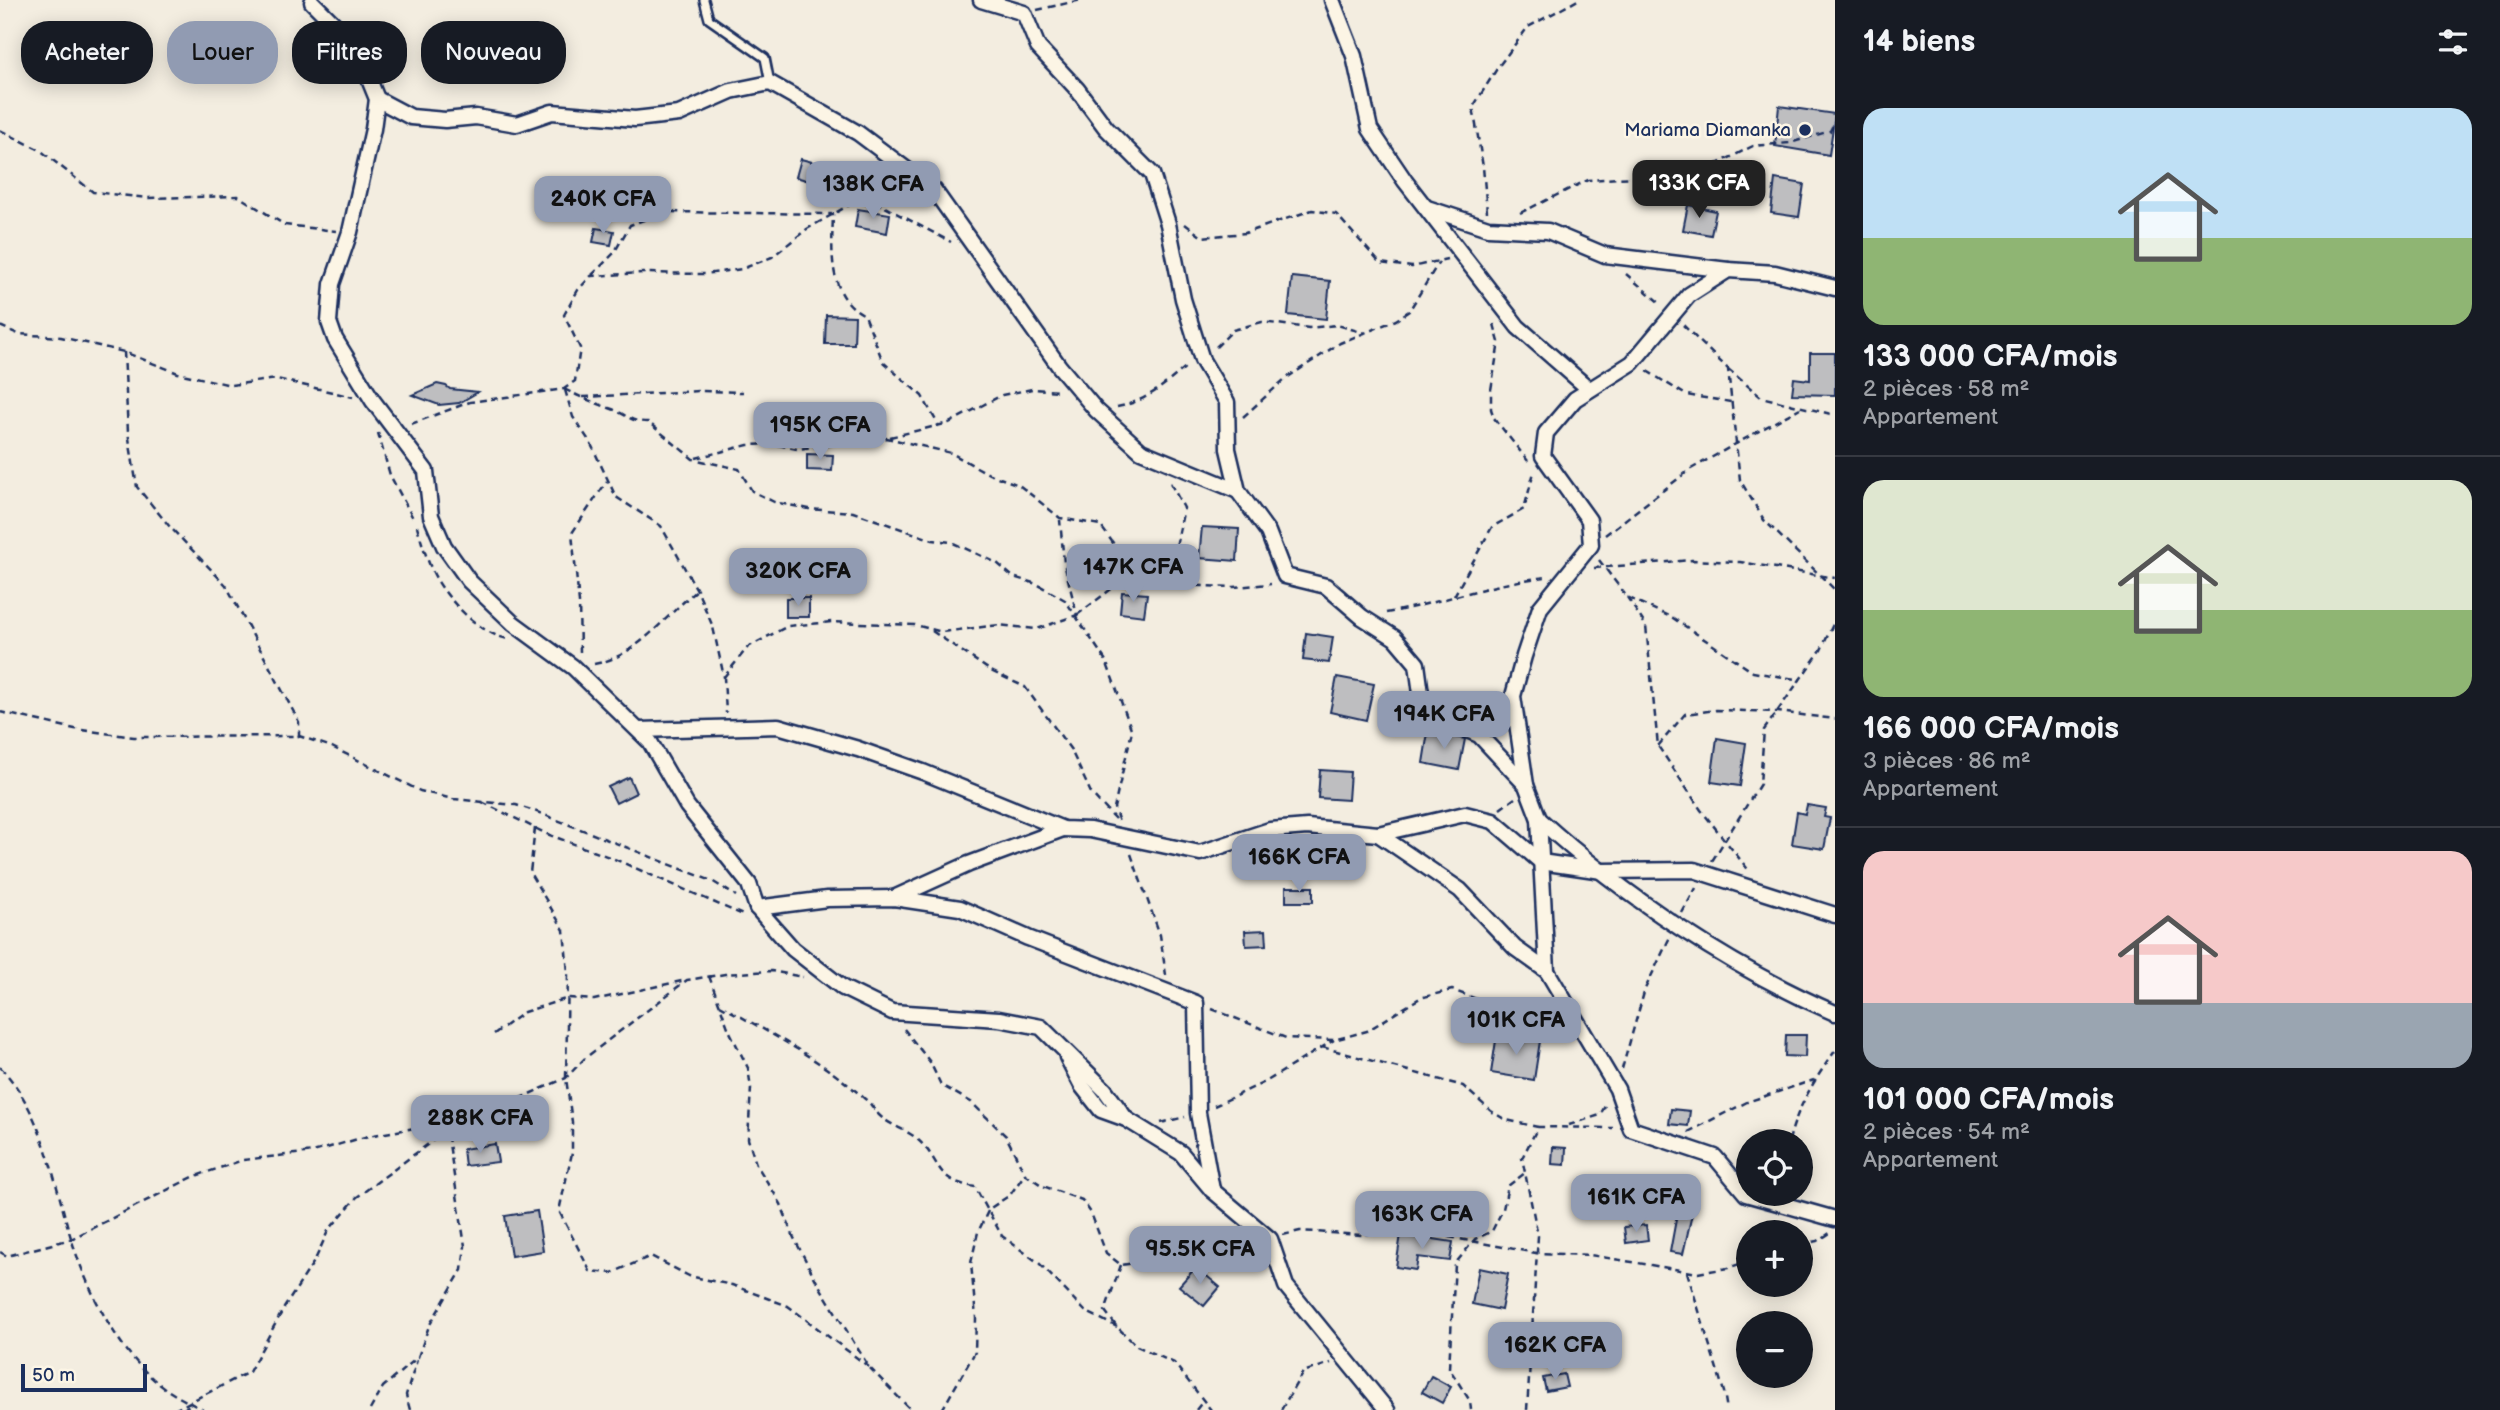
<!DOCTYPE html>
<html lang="fr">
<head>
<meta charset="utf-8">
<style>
  :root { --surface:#171b24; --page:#242831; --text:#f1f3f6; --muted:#9ea1a6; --line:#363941; --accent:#919bb2 }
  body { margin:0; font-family:"Balsamiq Sans",sans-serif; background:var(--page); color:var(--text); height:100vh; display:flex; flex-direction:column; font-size:26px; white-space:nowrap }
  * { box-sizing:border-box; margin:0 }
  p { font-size:23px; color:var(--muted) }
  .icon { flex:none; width:38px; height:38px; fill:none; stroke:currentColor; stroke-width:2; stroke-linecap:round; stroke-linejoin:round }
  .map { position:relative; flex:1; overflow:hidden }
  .panel { display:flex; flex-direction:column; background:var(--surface); width:665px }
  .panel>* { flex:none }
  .banner { position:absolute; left:21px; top:21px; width:665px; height:63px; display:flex; gap:14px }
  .tools { position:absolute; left:1736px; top:1129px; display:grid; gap:14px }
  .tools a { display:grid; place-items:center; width:77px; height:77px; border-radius:50%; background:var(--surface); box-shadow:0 4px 18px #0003; font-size:35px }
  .scale { position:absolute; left:21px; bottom:18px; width:126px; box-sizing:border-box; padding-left:7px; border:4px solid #1b2f5e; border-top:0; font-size:19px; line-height:24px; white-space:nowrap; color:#1b2f5e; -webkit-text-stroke:5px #fcf5e5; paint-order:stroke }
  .price { position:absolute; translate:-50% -60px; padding:0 16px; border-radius:14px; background:var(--accent); color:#111; font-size:23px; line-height:46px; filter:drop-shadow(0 2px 4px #0008) }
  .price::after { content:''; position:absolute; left:50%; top:42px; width:21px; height:16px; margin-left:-10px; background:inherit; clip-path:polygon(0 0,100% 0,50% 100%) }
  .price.selected { background:#222; color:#fff }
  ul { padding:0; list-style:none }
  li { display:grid; align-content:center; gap:14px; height:371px; padding:0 28px }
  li+li { border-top:2px solid var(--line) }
  li span { display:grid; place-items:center; height:217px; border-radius:21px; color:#555 }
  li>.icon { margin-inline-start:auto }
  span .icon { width:126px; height:126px; fill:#fffc; stroke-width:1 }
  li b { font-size:30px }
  h2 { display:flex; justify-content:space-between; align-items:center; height:84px; padding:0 28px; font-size:30px }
  .tag { padding:0 24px; border-radius:28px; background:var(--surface); box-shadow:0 4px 18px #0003; font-size:24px; line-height:63px }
  .tag.selected { background:var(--accent); color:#111 }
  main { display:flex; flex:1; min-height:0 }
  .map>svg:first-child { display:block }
</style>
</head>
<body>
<main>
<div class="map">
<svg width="1835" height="1410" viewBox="0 0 1835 1410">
  <rect width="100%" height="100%" fill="#f3ede0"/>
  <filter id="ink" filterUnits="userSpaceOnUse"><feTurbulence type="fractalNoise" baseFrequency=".0143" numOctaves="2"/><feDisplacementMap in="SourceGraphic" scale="14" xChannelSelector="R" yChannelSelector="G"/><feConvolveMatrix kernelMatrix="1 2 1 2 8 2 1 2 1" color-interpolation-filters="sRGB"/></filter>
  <g filter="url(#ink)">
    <g fill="#bebec0" stroke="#1b2f5e" stroke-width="2">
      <polygon points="1779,106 1835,114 1829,155 1775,146"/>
      <polygon points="801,159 831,167 826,186 796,177"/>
      <polygon points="1775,179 1804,184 1799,217 1771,213"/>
      <polygon points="1688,205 1716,211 1711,235 1683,230"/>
      <polygon points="858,209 890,214 887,233 855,227"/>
      <polygon points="596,228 614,231 611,245 593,242"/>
      <polygon points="1292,277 1330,281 1326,319 1288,315"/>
      <polygon points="826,315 855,316 854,344 825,344"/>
      <polygon points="1810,353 1835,353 1835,395 1792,394 1794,378 1810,380"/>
      <polygon points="437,384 446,386 450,389 478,392 459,403 439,405 412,395"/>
      <polygon points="807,454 833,455 832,471 807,470"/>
      <polygon points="1202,527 1239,529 1237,561 1199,558"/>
      <polygon points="1122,592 1147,594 1144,616 1120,613"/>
      <rect x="786" y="598" width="23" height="19"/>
      <polygon points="1306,633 1333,637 1329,663 1303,660"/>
      <polygon points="1337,677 1374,684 1366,720 1330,712"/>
      <polygon points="1428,732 1465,739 1459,770 1423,763"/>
      <polygon points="1717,738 1746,743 1740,786 1711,782"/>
      <polygon points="1320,770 1350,772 1348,800 1318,798"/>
      <polygon points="629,777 636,793 616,803 608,787"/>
      <polygon points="1807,805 1826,808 1824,817 1830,818 1824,849 1792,844 1797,812 1805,814"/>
      <rect x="1286" y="887" width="27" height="15"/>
      <polygon points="1266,930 1267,945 1246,946 1245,931"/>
      <polygon points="1497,1034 1540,1041 1534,1080 1491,1073"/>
      <polygon points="1786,1035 1806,1035 1805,1057 1785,1056"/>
      <polygon points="1671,1109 1690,1111 1688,1126 1669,1124"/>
      <polygon points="495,1144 498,1162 465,1166 463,1149"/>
      <polygon points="1553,1147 1566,1148 1565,1165 1552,1164"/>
      <polygon points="1679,1203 1694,1205 1683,1254 1670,1252"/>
      <polygon points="537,1211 543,1251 511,1256 505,1216"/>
      <polygon points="1646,1225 1648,1240 1626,1243 1624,1227"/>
      <polygon points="1401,1234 1453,1242 1450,1261 1418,1257 1416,1270 1396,1267"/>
      <polygon points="1196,1267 1220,1287 1204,1306 1179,1286"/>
      <polygon points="1479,1268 1508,1274 1501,1310 1472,1304"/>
      <polygon points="1564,1374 1567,1387 1546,1391 1543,1378"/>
      <polygon points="1431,1376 1451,1387 1442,1403 1422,1392"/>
    </g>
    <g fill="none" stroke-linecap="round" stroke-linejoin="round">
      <g stroke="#1b2f5e" stroke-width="12">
        <polyline id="lane" points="704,0 709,19 765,58 770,83"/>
      </g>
      <g stroke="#1b2f5e" stroke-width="19">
        <g id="street">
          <polyline points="981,0 1024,13 1038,47 1077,89 1106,128 1152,174 1168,224 1183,299 1202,360 1227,402 1228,449 1238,491 1268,532 1285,576 1326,586 1362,617 1395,638 1417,664 1422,701 1441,719 1479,735 1526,785 1539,819 1547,971"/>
          <polyline points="1332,0 1354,56 1370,129 1405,181 1518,327 1589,389"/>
          <polyline points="312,2 339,29 364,67 377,99 373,129 350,232 332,284 329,322 335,339 373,401 426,471 431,516 444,546 469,581 513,623 573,667 650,742 687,806 749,884 757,908 793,949 843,988 892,1012 999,1019 1041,1027 1105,1090 1126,1119"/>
          <polyline points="377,99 411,117 445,120 476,117 517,124 552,112 635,119 679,114 731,91 770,83 858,133 934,190 1059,366 1096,410 1141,451 1238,491"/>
          <polyline points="1427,208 1488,228 1548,231 1605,255 1728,270"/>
          <polyline points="639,730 778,726 858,749 923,772 1063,829 1090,830 1200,853 1270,830 1307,827 1378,834 1465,814 1493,821 1541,862 1602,871 1694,870 1835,915"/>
          <polyline points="1526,785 1513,696 1524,656 1540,608 1591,545 1589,520 1543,456 1546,433 1575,399 1632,363 1689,295 1728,270 1775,273 1835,288"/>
          <path d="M 1539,819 C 1621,894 1733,969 1835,1013"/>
          <polyline points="1378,834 1460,890 1515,948 1547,971 1617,1089 1631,1129 1715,1157 1746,1194 1835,1219"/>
          <polyline points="894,898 969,864 1063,829"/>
          <polyline points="757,908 827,899 894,898 960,908 1028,938 1196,1003 1198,1113 1212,1190"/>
          <polyline points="1067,1057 1082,1086 1101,1110 1126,1119 1181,1153 1212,1190 1270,1239 1286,1286 1387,1410"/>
        </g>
      </g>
      <g stroke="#1b2f5e" stroke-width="2.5" stroke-dasharray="7 5" stroke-linecap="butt">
        <polyline points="1037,10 1081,0"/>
        <polyline points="0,130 40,150 93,192 147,198 238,196 285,225 336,231"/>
        <polyline points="864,196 951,242"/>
        <polyline points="1487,212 1483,167 1473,107 1498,67 1528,27 1578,0"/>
        <polyline points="1520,213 1588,180 1679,174 1709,168 1753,146 1790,143 1830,131 1835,121"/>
        <polyline points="1185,224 1202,237 1245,233 1312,210 1336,214 1380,263 1412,267 1447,259"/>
        <polyline points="1626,274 1661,304"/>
        <path d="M 592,275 L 614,253 L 630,225 L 665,212 L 833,214 C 832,250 827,297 865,315 L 883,362 L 922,396 L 939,426"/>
        <polyline points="1494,324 1499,342 1491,390 1491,409 1494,418 1528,461"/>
        <polyline points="1683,325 1728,369 1740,480 1764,520 1835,590"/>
        <polyline points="0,326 18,334 61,337 124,352 178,373 231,385 277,379 353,397"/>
        <polyline points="1216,347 1233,330 1262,322 1309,328 1337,325 1365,333"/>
        <polyline points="124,352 128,432 137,487 170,527 226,585 299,722 299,736"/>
        <polyline points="1728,369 1761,397 1835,415"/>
        <polyline points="1647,371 1686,395 1731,402"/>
        <path d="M 564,389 C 580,397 595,403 612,409 C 628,415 629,422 648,422 L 693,459 L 739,469 L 752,491 L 774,502 L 809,509 L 853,512 L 933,540 L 951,542 L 997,563 L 1013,577 L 1037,584 L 1065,600 L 1106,661 L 1132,731 L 1114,808 L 1119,822"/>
        <polyline points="565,390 573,417 590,442 616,497 661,526 697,590 713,627 724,677 726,713"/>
        <polyline points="583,397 700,391 743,392"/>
        <path d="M 1117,407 C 1146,402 1167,383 1188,365"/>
        <polyline points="1243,417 1285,379 1340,343 1396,320 1409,311 1439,262"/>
        <polyline points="411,424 470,402 564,389 575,381 580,348 564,315 578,290 591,276 643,273 705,274 742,269 772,257 807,229 893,180"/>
        <polyline points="378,433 390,475 414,520"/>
        <polyline points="890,437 949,423 1002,395 1032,389 1060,391"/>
        <polyline points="696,458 748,445 773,444 797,449 887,438 951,453 989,474 1019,485 1060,518 1100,525 1137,576 1171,585 1234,587 1271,584"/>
        <path d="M 417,526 C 421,540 425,554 431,568 C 442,595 479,635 509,639"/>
        <polyline points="1605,535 1691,469 1800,408"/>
        <polyline points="1599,560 1627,597 1673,618 1753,672 1801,680"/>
        <polyline points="1594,568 1692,560 1740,562 1835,578"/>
        <polyline points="1454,596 1492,527 1524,509 1534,472"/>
        <polyline points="1627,597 1646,626 1658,746 1701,810 1750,872"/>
        <path d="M 1386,613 C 1440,603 1491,583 1546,577"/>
        <polyline points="1077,615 1114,587 1152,580 1171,571 1184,508 1168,479"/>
        <polyline points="932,631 991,671 1025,687 1071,750 1091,793 1115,819"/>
        <polyline points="580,652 579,603 572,533 607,481"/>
        <path d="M 594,664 C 637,657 665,616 697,590"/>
        <polyline points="724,677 748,647 788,626 832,622 915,625 942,632 999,625 1037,629 1077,615 1064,563 1060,520"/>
        <polyline points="0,712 75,729 134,737 299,736 332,747 420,791 453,799 516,805 537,812 712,881 736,896"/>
        <polyline points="1658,746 1685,714 1716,710 1778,712 1835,719"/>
        <polyline points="482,802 547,834 612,858 743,915"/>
        <polyline points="1500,809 1515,798"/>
        <polyline points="535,828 530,873 564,930 568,973 566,1078 572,1122 572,1153 559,1211 590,1271 612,1273 651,1256 689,1276 732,1285 788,1306 869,1367"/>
        <polyline points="1131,854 1160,935 1166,975"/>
        <polyline points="1712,861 1760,784 1764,730 1821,650 1835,620"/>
        <polyline points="1682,913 1696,888"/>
        <polyline points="709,976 729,1030 748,1068 751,1088 748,1139 756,1164 781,1204 793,1236 817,1282 869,1367 911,1410"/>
        <path d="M 720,1005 C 770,1033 822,1060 865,1099 C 871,1103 874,1110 879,1115 C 889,1125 905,1129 916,1138 C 943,1161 932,1180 975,1187 L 1002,1236 L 1039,1263 L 1085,1311 L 1117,1327"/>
        <polyline points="1212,1009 1286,1038 1334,1040 1367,1031 1420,998 1452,990 1562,1030"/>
        <polyline points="904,1029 930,1062 941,1085 971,1102 1006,1136 1025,1174 1043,1186 1082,1200 1091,1213 1106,1253 1121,1265 1164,1259 1190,1243 1213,1245 1248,1258 1262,1268"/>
        <polyline points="494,1034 524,1012 568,998 594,1000 686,980"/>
        <polyline points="1322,1047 1463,1086 1491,1111 1506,1120 1538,1127"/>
        <path d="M 0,1067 C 43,1111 54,1182 71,1238 C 87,1290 120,1357 166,1389 C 177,1397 191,1403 203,1410"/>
        <polyline points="1622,1069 1645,989 1670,937"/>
        <polyline points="1214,1106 1267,1081 1334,1040"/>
        <polyline points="1161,1123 1185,1117"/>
        <polyline points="1569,1125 1600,1115 1605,1106"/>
        <polyline points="1688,1132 1747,1102 1814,1080"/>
        <path d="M 1789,1141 C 1797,1107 1815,1079 1835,1051"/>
        <polyline points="1283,1235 1300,1231 1362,1235 1400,1228 1536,1253 1590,1255 1698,1273 1728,1268 1748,1261"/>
        <polyline points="1801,1244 1818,1241 1830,1233"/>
        <polyline points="0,1252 7,1256 71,1239 193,1177 243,1160 313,1152 368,1136 438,1124 447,1130 566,1078 585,1058 687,980 725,974 771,971 803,977"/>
        <polyline points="1121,1265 1105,1311 1117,1327 1137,1346 1174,1363 1211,1410"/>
        <polyline points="1687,1272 1724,1392 1727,1410"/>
        <polyline points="174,1410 249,1372 284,1308 315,1260 328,1231 357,1197 447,1130"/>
        <polyline points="183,1410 189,1405"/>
        <polyline points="370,1410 383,1387 418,1357 429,1326 462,1270 465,1246 447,1131"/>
        <polyline points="410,1410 406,1395 417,1360"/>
        <polyline points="942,1410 975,1352 976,1318 971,1263 978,1232 989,1209 1010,1195 1024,1175"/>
        <polyline points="1196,1410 1203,1401"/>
        <polyline points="1281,1410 1303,1372 1331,1363"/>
        <polyline points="1471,1410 1470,1401 1449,1368 1455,1264 1475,1239 1492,1231 1503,1209 1508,1186 1525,1173"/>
        <polyline points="1527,1410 1538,1236 1522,1158 1538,1127 1613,1128"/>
      </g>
      <use href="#lane" stroke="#fcf5e5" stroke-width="7"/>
      <use href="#street" stroke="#fcf5e5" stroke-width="14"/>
    </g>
  </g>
  <circle fill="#1b2f5e" stroke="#fcf5e5" stroke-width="2.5" cx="1805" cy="130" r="7"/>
  <g text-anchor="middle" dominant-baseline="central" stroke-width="5" stroke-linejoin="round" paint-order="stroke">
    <g font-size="19" fill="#1b2f5e" stroke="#fcf5e5" text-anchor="end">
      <text x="1791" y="130">Mariama Diamanka</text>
    </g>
  </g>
</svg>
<div class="tools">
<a><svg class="icon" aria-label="locate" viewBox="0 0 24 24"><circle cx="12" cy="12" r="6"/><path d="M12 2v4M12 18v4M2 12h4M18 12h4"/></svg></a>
<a>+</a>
<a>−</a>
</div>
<div class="scale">50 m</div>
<b class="price selected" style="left:1699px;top:220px">133K CFA</b>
<b class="price" style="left:873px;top:221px">138K CFA</b>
<b class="price" style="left:603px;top:236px">240K CFA</b>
<b class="price" style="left:820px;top:462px">195K CFA</b>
<b class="price" style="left:1133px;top:604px">147K CFA</b>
<b class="price" style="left:798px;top:608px">320K CFA</b>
<b class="price" style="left:1444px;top:751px">194K CFA</b>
<b class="price" style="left:1299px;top:894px">166K CFA</b>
<b class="price" style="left:1516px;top:1057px">101K CFA</b>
<b class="price" style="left:480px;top:1155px">288K CFA</b>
<b class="price" style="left:1636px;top:1234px">161K CFA</b>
<b class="price" style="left:1422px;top:1251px">163K CFA</b>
<b class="price" style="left:1200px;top:1286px">95.5K CFA</b>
<b class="price" style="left:1555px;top:1382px">162K CFA</b>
<div class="banner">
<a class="tag">Acheter</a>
<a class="tag selected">Louer</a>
<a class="tag">Filtres</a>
<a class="tag">Nouveau</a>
</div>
</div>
<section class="panel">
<h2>14 biens<svg class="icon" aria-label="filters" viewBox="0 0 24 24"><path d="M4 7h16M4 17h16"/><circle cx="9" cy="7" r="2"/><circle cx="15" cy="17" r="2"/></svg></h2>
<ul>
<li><span style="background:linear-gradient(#bfe0f5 60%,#8fb573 0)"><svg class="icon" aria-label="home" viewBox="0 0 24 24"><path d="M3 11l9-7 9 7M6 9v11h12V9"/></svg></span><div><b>133 000 CFA/mois</b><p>2 pièces · 58 m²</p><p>Appartement</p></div></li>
<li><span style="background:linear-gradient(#dfe7d0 60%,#8fb573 0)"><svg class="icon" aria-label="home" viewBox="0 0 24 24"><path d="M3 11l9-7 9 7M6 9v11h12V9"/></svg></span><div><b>166 000 CFA/mois</b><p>3 pièces · 86 m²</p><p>Appartement</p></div></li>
<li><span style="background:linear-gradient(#f6c9c9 70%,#9aa5b1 0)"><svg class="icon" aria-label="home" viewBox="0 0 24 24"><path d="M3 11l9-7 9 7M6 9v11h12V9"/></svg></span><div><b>101 000 CFA/mois</b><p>2 pièces · 54 m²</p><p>Appartement</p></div></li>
</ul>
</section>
</main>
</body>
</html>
